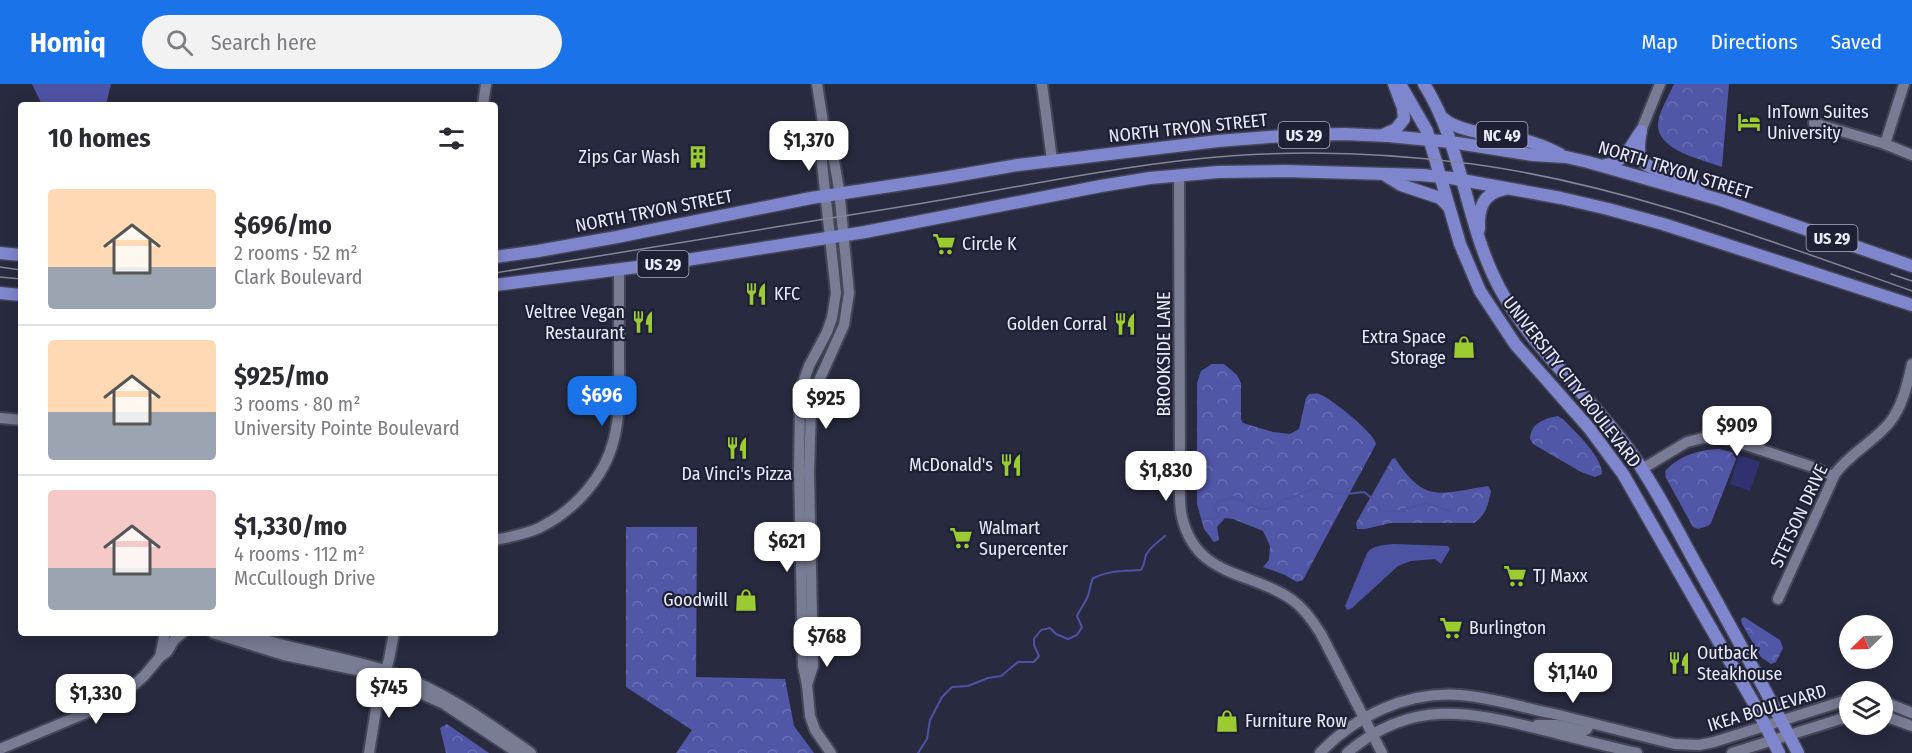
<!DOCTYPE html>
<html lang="en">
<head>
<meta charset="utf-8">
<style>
  :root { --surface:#fff; --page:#f2f2f3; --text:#2b2b33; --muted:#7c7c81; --line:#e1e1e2; --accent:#1a73e8 }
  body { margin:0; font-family:"Fira Sans Condensed",sans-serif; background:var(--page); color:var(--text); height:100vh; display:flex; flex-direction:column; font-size:22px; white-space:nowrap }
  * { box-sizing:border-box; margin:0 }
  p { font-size:20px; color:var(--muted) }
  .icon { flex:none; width:33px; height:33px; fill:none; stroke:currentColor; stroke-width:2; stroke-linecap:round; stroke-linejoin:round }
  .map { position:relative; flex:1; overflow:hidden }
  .side { position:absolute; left:18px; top:18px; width:480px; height:534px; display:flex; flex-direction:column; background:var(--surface); border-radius:6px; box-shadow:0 3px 15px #0003 }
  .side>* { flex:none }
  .needle { width:39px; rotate:247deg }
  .fabs { position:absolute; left:1839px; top:531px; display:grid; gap:12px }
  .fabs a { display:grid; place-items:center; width:54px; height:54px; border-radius:50%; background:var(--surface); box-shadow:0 3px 15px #0003; font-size:30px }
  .price { position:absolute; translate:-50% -51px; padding:0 14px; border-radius:12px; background:#fff; color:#222; font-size:20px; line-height:39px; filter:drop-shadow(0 2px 3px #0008) }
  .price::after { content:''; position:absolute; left:50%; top:36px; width:18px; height:14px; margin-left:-9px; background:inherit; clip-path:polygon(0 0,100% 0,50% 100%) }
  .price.active { background:var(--accent); color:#fff }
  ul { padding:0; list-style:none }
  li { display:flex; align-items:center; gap:18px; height:150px; padding:0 30px }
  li+li { border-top:2px solid var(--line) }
  li span { display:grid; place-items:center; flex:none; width:168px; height:120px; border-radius:6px; color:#555 }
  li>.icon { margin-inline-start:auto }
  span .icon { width:72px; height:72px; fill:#fffc; stroke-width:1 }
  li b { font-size:26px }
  h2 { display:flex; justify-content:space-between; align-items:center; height:72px; padding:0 30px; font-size:26px }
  header { display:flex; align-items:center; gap:36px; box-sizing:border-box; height:84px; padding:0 30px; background:var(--accent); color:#fff }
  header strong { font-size:28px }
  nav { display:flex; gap:33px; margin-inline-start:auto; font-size:21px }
  .search { width:420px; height:54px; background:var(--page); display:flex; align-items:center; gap:15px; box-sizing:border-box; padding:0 21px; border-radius:33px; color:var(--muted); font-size:22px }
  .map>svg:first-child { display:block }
</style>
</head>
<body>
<header>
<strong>Homiq</strong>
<div class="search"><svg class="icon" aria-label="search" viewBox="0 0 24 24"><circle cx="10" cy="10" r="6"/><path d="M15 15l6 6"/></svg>Search here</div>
<nav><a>Map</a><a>Directions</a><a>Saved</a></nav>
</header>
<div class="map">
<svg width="1912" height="669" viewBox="0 0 1912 669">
  <defs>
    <pattern id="forest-crowns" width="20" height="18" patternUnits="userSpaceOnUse" patternTransform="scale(1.5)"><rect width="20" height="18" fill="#5156a7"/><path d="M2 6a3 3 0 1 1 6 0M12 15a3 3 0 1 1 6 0" fill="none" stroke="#6a6eb4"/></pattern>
  </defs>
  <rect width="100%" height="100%" fill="#282b3f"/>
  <g fill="url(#forest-crowns)">
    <path d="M 1674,0 L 1729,0 L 1722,83 C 1701,75 1650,65 1659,34 C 1662,23 1669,11 1674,0 Z"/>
    <path d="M 1212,280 L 1224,280 L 1237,291 L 1241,299 L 1241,335 L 1243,339 L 1273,348 L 1290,350 L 1299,345 L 1306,314 L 1309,310 C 1312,310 1316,309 1319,310 C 1329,313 1375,349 1376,360 L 1303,496 L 1297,498 L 1285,491 L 1263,483 L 1269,476 L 1270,462 L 1263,447 L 1233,435 L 1225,434 L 1217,443 L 1219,456 L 1214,458 L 1204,445 L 1197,420 L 1197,299 L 1201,287 Z"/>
    <path d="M 1558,332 L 1564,336 C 1576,349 1602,372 1602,390 L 1595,393 L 1581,388 L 1533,360 L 1530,355 C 1531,339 1543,335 1558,332 Z"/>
    <path d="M 1719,365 L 1732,368 L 1736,375 L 1711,439 L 1708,442 L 1698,445 L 1693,443 L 1666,394 L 1665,387 C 1680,371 1699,366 1719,365 Z"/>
    <path d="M 1395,374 C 1425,421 1441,409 1488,402 L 1491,407 C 1488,421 1486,431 1474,439 L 1391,439 L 1365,445 L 1357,445 L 1356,439 L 1392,375 Z"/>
    <polygon points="626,443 697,443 696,593 785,595 794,642 814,669 676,669 692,646 626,603"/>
    <polygon points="1744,533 1780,556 1783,564 1776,578 1771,580 1761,573 1742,540 1741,535"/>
    <polygon points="447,640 489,669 446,669 440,644"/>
  </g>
  <polygon fill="#303171" points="1739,371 1760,378 1750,407 1730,400"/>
  <g fill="#4e52a3">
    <polygon points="32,0 111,0 106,21 42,21"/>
    <path d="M 1394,460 L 1448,462 L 1450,465 L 1441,480 L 1435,475 L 1411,477 L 1398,482 L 1352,524 L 1347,526 L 1345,522 L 1367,469 C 1373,461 1384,461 1394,460 Z"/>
  </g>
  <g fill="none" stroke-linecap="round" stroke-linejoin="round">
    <g stroke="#4e52a3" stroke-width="2">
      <polyline points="1205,435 1215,435 1219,431 1214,423 1218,418 1233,413 1260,425 1268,425 1275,422 1281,416 1288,415 1317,403 1333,409 1346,410 1364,408 1378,419 1380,427 1400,427 1426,419 1449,427"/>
      <path d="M 918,669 L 927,655 L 930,636 L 942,613 L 952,603 L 968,602 L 988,594 L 1001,592 L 1018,578 L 1034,578 L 1039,572 L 1034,561 L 1034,555 L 1041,546 L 1050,544 L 1056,550 L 1068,555 L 1077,551 L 1082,543 L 1077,532 C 1080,525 1084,521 1087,514 C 1090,508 1090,500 1093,494 C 1111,486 1122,487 1141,486 C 1145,480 1144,477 1146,471 C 1150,463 1158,458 1165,452"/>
    </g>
    <g stroke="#454758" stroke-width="14">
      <g id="minor">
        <polyline points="1042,0 1052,76"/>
        <polyline points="483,21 486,0"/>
        <polyline points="1814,39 1885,60 1912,71"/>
        <polyline points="824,45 822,79 836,209 832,234 827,248 809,282 802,302 800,317 799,386 803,582 807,601 810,632 815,646 831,669"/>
        <polyline points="1641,47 1660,0"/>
        <polyline points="1885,60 1904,0"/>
        <path d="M 1179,91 L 1180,396 C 1180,408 1179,421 1182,433 C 1196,494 1251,487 1291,515 C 1304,524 1313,537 1321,550 L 1382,669"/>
        <polyline points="0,334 21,336"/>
        <polyline points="1642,385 1687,358 1703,354 1717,353 1731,356 1810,382 1833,392"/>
        <path d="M 495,456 C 510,453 526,450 539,444 C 574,427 605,393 614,355 C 621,327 619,297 619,268 C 619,240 619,213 619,185"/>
        <path d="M 1778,515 L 1835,390 C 1850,369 1874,358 1890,338 C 1903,321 1907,301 1912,280"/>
        <polyline points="213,549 284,571 357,586 402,601 444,620 518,669"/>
        <path d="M 240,549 C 291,566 345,572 396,590 C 446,608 488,639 531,669"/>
        <polyline points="160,573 165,549"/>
        <polyline points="807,601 813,582 809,388 811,324 817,301 844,241 849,209 839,105 833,71 824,45 817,0"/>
        <polyline points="1882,617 1912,629"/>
        <polyline points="1882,631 1912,642"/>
        <polyline points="1537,641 1558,641 1584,647 1587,645 1590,639"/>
        <polyline points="0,665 110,619 126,608 144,592 160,573 167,568 174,556 182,549"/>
        <polyline points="369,669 377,619 389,575 394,549"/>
        <path d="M 1320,669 C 1355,632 1407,607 1460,611 C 1490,613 1520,623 1550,629 C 1592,639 1633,650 1675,660 L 1699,661 L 1714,658 L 1850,615"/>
        <path d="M 1347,669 C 1411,614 1469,627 1543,646 C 1575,654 1606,662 1637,669"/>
        <polyline points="1732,669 1850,632"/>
      </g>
    </g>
    <g stroke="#454758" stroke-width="15">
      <g id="major">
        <polyline points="1400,0 1427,47 1460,160 1480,207 1515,260 1589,344 1623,390 1756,623 1779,669"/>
        <path d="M 1424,0 C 1465,65 1465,146 1504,212 C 1538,270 1591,313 1630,367 C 1657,405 1678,448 1701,489 C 1734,549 1767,608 1798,669"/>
        <path d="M 1443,34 C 1458,49 1503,51 1524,56 C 1537,59 1548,64 1560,70"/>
        <path d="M 1641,47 C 1633,86 1649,81 1677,92 C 1684,95 1692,100 1699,104"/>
        <polyline points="1383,51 1396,45 1404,35 1403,24 1394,0"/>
        <path d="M 1605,81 C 1623,79 1630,64 1639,50"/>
        <polyline points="1383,90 1401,101 1440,114 1449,123"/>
        <path d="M 1479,145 C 1478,124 1483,109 1505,105"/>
        <polyline points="0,169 21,171"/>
        <polyline points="495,173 538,167 617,153 811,114 943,94 1018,81 1218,57 1294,51 1344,50 1388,52 1451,58 1533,71 1566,73 1588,78 1721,116 1912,182"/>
        <polyline points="495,201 661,180 865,148 1101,102 1150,94 1218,88 1285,87 1422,91 1451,94 1561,114 1608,125 1663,140 1912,221"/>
        <polyline points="0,209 21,211"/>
      </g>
    </g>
    <use href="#minor" stroke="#787c94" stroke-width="10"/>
    <use href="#major" stroke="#8086ce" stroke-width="12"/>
    <g stroke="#848697" stroke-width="1.5">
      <polyline points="0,183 21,186"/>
      <path d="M 495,189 C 636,165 777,143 918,120 C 1032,101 1147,75 1263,70 C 1333,67 1404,71 1473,80 C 1625,101 1768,156 1912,207"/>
      <polyline points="1891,190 1912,197"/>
      <polyline points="0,193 21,195"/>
    </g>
  </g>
  <defs>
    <g id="hotel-bare" transform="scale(1.8)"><path d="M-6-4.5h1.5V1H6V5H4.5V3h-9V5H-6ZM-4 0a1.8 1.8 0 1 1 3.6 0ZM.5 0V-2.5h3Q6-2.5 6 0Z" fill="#9cca31" stroke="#1e2135" stroke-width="2.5" paint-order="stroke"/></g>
    <g id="building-bare" transform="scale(1.8)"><path d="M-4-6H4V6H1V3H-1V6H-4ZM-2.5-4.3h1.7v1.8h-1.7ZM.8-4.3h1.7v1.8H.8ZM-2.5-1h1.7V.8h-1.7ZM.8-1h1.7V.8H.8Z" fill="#9cca31" stroke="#1e2135" stroke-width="2.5" paint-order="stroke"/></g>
    <g id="supermarket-bare" transform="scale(1.8)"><path d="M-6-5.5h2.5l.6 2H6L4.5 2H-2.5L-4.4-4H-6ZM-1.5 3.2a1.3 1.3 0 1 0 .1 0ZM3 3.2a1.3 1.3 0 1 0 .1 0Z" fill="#9cca31" stroke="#1e2135" stroke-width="2.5" paint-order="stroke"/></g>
    <g id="restaurant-bare" transform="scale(1.8)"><path d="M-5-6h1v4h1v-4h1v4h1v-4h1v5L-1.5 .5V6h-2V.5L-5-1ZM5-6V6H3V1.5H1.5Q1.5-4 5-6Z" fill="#9cca31" stroke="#1e2135" stroke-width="2.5" paint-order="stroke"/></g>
    <g id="shop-bare" transform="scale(1.8)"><path d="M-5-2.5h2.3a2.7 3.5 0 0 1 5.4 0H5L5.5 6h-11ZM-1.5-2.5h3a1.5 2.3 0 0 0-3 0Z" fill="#9cca31" stroke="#1e2135" stroke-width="2.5" paint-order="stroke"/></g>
  </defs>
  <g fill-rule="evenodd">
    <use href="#hotel-bare" x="1749" y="38"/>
    <use href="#building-bare" x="698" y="73"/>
    <use href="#supermarket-bare" x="944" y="160"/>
    <use href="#restaurant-bare" x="756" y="210"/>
    <use href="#restaurant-bare" x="643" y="238"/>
    <use href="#restaurant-bare" x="1125" y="240"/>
    <use href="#shop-bare" x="1464" y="263"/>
    <use href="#restaurant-bare" x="737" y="364"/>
    <use href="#restaurant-bare" x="1011" y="381"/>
    <use href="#supermarket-bare" x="961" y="454"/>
    <use href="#supermarket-bare" x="1515" y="492"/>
    <use href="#shop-bare" x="746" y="516"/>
    <use href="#supermarket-bare" x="1451" y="544"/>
    <use href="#restaurant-bare" x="1679" y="579"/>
    <use href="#shop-bare" x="1227" y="637"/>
  </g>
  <g text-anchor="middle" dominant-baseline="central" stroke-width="4.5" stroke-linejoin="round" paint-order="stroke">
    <g fill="#1e2135" stroke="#acaebe" stroke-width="1.5">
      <rect x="1278.5" y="38" width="51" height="26" rx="4.5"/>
      <rect x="1476.5" y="38" width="51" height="26" rx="4.5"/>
      <rect x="1806.5" y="141" width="51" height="26" rx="4.5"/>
      <rect x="637.5" y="167" width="51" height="26" rx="4.5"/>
    </g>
    <g font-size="16" font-weight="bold" fill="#e9ebf9">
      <text x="1304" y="51">US 29</text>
      <text x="1502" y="51">NC 49</text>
      <text x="1832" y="154">US 29</text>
      <text x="663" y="180">US 29</text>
    </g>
    <g font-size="18" fill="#e9ebf9" stroke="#1e2135" text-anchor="start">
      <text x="1767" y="28">InTown Suites<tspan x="1767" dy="21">University</tspan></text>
      <text x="680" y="73" text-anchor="end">Zips Car Wash</text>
      <text x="962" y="160">Circle K</text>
      <text x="774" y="210">KFC</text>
      <text x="625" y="228" text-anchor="end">Veltree Vegan<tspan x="625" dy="21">Restaurant</tspan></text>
      <text x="1107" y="240" text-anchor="end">Golden Corral</text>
      <text x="1446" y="253" text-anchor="end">Extra Space<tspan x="1446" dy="21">Storage</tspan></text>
      <text x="993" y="381" text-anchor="end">McDonald's</text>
      <text x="737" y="390" text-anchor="middle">Da Vinci's Pizza</text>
      <text x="979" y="444">Walmart<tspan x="979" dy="21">Supercenter</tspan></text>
      <text x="1533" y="492">TJ Maxx</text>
      <text x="728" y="516" text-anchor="end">Goodwill</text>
      <text x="1469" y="544">Burlington</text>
      <text x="1697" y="569">Outback<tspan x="1697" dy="21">Steakhouse</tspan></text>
      <text x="1245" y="637">Furniture Row</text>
    </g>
    <g font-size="18" fill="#e9ebf9" stroke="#1e2135">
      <text transform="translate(1188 44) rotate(-6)">NORTH TRYON STREET</text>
      <text transform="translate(1675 86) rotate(17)">NORTH TRYON STREET</text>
      <text transform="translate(654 127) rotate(-11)">NORTH TRYON STREET</text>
      <text transform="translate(1164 270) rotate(-90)">BROOKSIDE LANE</text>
      <text transform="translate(1572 298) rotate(52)">UNIVERSITY CITY BOULEVARD</text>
      <text transform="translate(1799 432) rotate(-65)">STETSON DRIVE</text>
      <text transform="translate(1767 624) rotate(-17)">IKEA BOULEVARD</text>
    </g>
  </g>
</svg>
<div class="fabs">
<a><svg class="needle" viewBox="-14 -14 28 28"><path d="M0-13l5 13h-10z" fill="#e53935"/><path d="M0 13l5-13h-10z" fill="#7c7c81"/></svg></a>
<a><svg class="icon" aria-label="layers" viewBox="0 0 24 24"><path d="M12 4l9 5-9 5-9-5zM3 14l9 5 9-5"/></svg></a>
</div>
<b class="price" style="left:809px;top:88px">$1,370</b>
<b class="price active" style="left:602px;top:343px">$696</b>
<b class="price" style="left:826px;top:346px">$925</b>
<b class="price" style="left:1737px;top:373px">$909</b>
<b class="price" style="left:1166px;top:418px">$1,830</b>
<b class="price" style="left:787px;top:489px">$621</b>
<b class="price" style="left:827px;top:584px">$768</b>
<b class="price" style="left:1573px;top:620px">$1,140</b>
<b class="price" style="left:389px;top:635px">$745</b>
<b class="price" style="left:96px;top:641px">$1,330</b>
<section class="side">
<h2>10 homes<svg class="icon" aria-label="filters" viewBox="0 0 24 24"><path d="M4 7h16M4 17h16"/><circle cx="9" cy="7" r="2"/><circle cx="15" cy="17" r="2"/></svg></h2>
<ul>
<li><span style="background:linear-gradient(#ffd9b3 65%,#9aa5b1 0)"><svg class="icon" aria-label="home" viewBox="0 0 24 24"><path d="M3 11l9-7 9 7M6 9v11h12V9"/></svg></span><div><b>$696/mo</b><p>2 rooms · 52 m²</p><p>Clark Boulevard</p></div></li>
<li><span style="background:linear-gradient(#ffd9b3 60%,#9aa5b1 0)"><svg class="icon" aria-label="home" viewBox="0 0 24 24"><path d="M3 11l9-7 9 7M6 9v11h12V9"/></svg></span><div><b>$925/mo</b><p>3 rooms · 80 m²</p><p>University Pointe Boulevard</p></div></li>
<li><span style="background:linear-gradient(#f6c9c9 65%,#9aa5b1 0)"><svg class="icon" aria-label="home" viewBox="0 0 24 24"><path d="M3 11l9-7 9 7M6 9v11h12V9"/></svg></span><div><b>$1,330/mo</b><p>4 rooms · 112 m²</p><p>McCullough Drive</p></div></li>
</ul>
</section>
</div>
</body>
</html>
